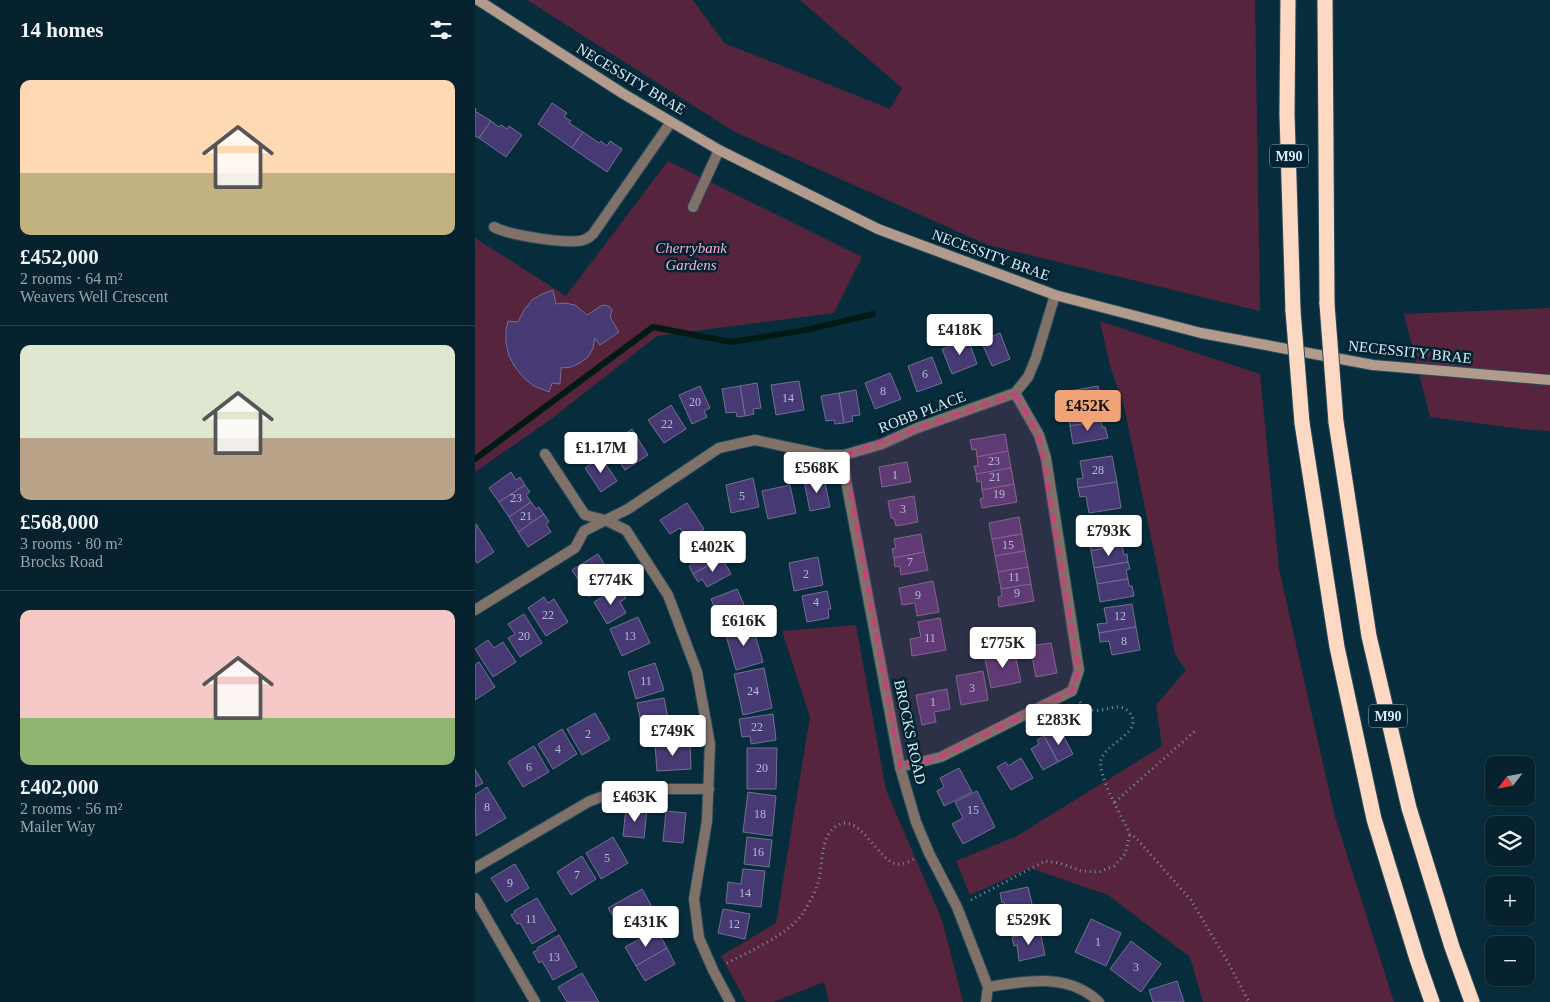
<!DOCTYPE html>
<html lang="en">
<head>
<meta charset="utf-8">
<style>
  :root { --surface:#05222e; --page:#132f3a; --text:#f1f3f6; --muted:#97a4aa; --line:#263f4a; --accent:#efa376 }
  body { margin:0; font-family:"Times New Roman",serif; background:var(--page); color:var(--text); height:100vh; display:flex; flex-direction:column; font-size:19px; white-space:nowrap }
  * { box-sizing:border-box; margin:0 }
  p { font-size:16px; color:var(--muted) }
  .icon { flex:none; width:28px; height:28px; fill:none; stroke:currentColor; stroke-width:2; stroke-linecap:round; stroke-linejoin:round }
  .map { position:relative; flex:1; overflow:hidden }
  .drawer { display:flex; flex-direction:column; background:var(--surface); width:475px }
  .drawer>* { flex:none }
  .needle { width:32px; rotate:238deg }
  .controls { position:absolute; left:1010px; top:756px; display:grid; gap:10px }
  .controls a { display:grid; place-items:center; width:50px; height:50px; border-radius:10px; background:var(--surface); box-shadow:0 1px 4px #0004,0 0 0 1px var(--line); font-size:25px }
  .price { position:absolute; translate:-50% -42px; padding:0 11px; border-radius:5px; background:#fff; color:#222; font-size:16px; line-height:32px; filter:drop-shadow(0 1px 2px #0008) }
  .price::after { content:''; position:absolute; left:50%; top:30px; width:15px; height:11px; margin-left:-8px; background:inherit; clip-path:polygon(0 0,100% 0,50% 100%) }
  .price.active { background:var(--accent); color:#111 }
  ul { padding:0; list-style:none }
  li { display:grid; align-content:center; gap:10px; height:265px; padding:0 20px }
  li+li { border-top:1px solid var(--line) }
  li span { display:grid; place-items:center; height:155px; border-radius:10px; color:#555 }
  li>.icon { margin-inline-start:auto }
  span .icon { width:90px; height:90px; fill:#fffc; stroke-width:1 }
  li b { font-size:21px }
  h2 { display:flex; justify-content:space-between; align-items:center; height:60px; padding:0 20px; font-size:21px }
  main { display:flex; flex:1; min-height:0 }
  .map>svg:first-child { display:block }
</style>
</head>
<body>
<main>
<section class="drawer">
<h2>14 homes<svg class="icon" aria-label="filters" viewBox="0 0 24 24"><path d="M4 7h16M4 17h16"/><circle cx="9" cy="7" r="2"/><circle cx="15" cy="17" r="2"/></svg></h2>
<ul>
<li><span style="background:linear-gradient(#ffd9b3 60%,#c2b280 0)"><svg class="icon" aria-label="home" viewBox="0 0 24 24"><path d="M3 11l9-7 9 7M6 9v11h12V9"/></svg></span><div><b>£452,000</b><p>2 rooms · 64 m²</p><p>Weavers Well Crescent</p></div></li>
<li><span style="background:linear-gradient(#dfe7d0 60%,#b9a48a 0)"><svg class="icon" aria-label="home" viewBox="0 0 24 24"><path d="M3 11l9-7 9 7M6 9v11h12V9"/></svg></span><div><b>£568,000</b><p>3 rooms · 80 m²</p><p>Brocks Road</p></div></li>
<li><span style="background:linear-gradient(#f6c9c9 70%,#8fb573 0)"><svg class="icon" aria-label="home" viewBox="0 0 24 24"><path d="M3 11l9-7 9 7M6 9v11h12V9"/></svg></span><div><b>£402,000</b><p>2 rooms · 56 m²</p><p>Mailer Way</p></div></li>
</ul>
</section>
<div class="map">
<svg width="1075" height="1002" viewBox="0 0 1075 1002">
  <rect width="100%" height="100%" fill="#072d3d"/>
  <g fill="#57243d">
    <polygon points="52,0 218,0 249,43 415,109 427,88 325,0 780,0 785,311 513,245 260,132"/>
    <polygon points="193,161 387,257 359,313 182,336 75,420 0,472 0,238 91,296"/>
    <polygon points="1075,308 1075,431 1055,430 955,417 929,314"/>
    <polygon points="625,321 785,374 804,569 860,817 919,1002 728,1002 715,957 633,895 555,868 495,895 481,861 542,836 687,746 681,705 711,670 700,654 649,406 635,366"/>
    <polygon points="381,625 411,790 467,920 488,1002 354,1002 349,982 299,1002 271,1002 246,956 301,923 335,717 307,631"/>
  </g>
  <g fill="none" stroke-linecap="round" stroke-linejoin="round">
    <polyline stroke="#001a13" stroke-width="6" points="0,459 178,327 256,342 331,330 398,314"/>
  </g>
  <g fill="#463974" stroke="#746f90">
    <polygon points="77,103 92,113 89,117 96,121 94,123 108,132 97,148 63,124"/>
    <polygon points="0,108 1,109 0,111 16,121 4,138 0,136"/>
    <polygon points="16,121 24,127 26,125 32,129 34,126 47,135 31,157 4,138"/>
    <polygon points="108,132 124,143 126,141 132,146 135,141 147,149 132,172 97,148"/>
    <polygon points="78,290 81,304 90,303 100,305 112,315 126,306 130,305 135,307 137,310 135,317 144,332 125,345 120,338 118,348 113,357 105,363 96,367 86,368 85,384 77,383 74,392 59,386 49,378 40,367 34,356 31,343 31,330 33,321 43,322 49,310 57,300 67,294"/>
    <polygon points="525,333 535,359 517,366 506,341"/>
    <polygon points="493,339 502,364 477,374 467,349"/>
    <polygon points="457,357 467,383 442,392 433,366"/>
    <polygon points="415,373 426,399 400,409 390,383"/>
    <polygon points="324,381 329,410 301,415 296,385"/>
    <polygon points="282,383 286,408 278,409 279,414 270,416 265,386"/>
    <polygon points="225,386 235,408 229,411 232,417 217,424 204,395"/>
    <polygon points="265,386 270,416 262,417 261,412 251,413 247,389"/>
    <polygon points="623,386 625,396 622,396 623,404 592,409 589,392"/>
    <polygon points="381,390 385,415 377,416 378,421 369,423 364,393"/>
    <polygon points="364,393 369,423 360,424 359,420 351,421 346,396"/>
    <polygon points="623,404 625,412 628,412 629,420 595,426 592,409"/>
    <polygon points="196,405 211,429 189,443 173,420"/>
    <polygon points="626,421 627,427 630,427 633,438 598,444 595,426"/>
    <polygon points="157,429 173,455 150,470 133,445"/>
    <polygon points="530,434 533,451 502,457 501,449 497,450 495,440"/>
    <polygon points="533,451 536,468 501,474 499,466 503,466 502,457"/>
    <polygon points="637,456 642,482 603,488 602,479 608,478 605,461"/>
    <polygon points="126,457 142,481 126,492 110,468"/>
    <polygon points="432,462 436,482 407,487 404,467"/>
    <polygon points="536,468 539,484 507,490 506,481 502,482 501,474"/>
    <polygon points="36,472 41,480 45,477 50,485 24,502 14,488"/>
    <polygon points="278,478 284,507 256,513 251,485"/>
    <polygon points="349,478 355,507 335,511 329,481"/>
    <polygon points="642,482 646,508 614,513 611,496 605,497 603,488"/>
    <polygon points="539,484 542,502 507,508 505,499 509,498 507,490"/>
    <polygon points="50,485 55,492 51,495 56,502 34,517 24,502"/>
    <polygon points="315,485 321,513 293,519 287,491"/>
    <polygon points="439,496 443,522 421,526 419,518 416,518 413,501"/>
    <polygon points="56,502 61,509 64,507 69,514 43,532 34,517"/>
    <polygon points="212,503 229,529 213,539 205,528 195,534 185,520"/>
    <polygon points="69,514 74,522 71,524 76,532 53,547 43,532"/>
    <polygon points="544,517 547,534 517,539 514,523"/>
    <polygon points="1,524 19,552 2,563 0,560"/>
    <polygon points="648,527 649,537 646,537 647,545 616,551 613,533"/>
    <polygon points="446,534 449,552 419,558 417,549 421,548 419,539"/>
    <polygon points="547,534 550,551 520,556 517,539"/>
    <polygon points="238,542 247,558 218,574 214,566 218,563 214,555"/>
    <polygon points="647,545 649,555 652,554 653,562 619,568 616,551"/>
    <polygon points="550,551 553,567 523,572 520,556"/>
    <polygon points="449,552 453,570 426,575 425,566 420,567 419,558"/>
    <polygon points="123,554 131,567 124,571 133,585 114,597 97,570"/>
    <polygon points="343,557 348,585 319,591 314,563"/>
    <polygon points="247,558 256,574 232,587 227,579 223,582 218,574"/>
    <polygon points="653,562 655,569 651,570 653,579 622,584 619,568"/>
    <polygon points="553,567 556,584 526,589 523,572"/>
    <polygon points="653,579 654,586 657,586 659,596 625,602 622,584"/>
    <polygon points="458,581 464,612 442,616 440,603 427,605 424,588"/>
    <polygon points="556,584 559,601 524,607 523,597 527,596 526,589"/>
    <polygon points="144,587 151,598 145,602 151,613 132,624 119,602"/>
    <polygon points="262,589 274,616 248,627 236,599"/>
    <polygon points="352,591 356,609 353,609 354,618 332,622 327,596"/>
    <polygon points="69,597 73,603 79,599 93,622 71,636 53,608"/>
    <polygon points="657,604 661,627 624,633 622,624 632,623 629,608"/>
    <polygon points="49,614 67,643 45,657 33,638 40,634 33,624"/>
    <polygon points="163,617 175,643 147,656 135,629"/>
    <polygon points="465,618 471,650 437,656 435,639 446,637 443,622"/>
    <polygon points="277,624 288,662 261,670 250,632"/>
    <polygon points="661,627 665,650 637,655 634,641 625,642 624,633"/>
    <polygon points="13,640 19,648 28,642 41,662 18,677 0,649"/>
    <polygon points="576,643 582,673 561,677 555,646"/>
    <polygon points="539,649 546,682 516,688 509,655"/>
    <polygon points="4,662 20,687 0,700 0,665"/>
    <polygon points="180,663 189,690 161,699 153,672"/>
    <polygon points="289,668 297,708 268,715 259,674"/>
    <polygon points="508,671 513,700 486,705 481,676"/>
    <polygon points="472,689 475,709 459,712 461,722 447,725 441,695"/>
    <polygon points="189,698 195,729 168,734 162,703"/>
    <polygon points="120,713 135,739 107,755 92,729"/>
    <polygon points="298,714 301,740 276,744 275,736 267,737 264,719"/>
    <polygon points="87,729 102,754 78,769 63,744"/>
    <polygon points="577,732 579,737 587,733 598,754 583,762 569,736"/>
    <polygon points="569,736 583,762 568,770 556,749 564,744 562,740"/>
    <polygon points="215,742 216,769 182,771 180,745"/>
    <polygon points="59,746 74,772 48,787 33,762"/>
    <polygon points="272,748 302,748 301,789 272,789"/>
    <polygon points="546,758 558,778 536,790 522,767 531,762 533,766"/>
    <polygon points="484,768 497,792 469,806 462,791 469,787 465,778"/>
    <polygon points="0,769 8,783 0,787"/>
    <polygon points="12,787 31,818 1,836 0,795"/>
    <polygon points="502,791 520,827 488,844 477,824 488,818 480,802"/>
    <polygon points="273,792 301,796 297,836 268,832"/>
    <polygon points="151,807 172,809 169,838 148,836"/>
    <polygon points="191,811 211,813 208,843 188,841"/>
    <polygon points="138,837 153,863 126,879 111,853"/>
    <polygon points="272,837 297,840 294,867 269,864"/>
    <polygon points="107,856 121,879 96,895 82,872"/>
    <polygon points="40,864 54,888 31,902 16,878"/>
    <polygon points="268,869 290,871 286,907 251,903 253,882 266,884"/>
    <polygon points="553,887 559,912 530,918 528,909 531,909 529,902 527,903 525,893"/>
    <polygon points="167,889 176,905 163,912 171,924 150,936 133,908"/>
    <polygon points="62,898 81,930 57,944 45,923 42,924 36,915 40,913 39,911"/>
    <polygon points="248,909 275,914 270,939 243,933"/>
    <polygon points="616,919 646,933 631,966 600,952"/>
    <polygon points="182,930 192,948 161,966 150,947"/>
    <polygon points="565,931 570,955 544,961 542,945 539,946 537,937"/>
    <polygon points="84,935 102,967 78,980 67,961 64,963 58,952 63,950 62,948"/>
    <polygon points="656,941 686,964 666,992 635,969"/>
    <polygon points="192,948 200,964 170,981 161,966"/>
    <polygon points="107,973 124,1002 92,1002 83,987"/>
    <polygon points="702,981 709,1002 678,1002 674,990"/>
  </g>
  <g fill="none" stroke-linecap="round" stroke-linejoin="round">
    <g stroke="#284b5a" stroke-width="12">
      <g id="service">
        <polyline points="218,207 244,150"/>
        <path d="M 19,227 C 34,235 97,246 111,239 C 114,238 115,236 118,234 L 196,122"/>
      </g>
    </g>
    <g stroke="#284b5a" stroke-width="12">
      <g id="minor">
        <polyline points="70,454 110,515 130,520 151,530 193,595 222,672 235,744 232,821 219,899 224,938 238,970 255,1002"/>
        <polyline points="369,455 371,481 425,767 441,822 454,853 482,907 513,987 511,1002"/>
        <polyline points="0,610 100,548 109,531 153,509 244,448 280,440 350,455 369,455 407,444 442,428 540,393 553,377 561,358 580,295"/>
        <polyline points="425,767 466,757 597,691 604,670 571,458 564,435 540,393"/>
        <polyline points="0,868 115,801 148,789 234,789"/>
        <polyline points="0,898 60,1002"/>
        <path d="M 513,987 C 551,981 593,972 624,1002"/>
      </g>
    </g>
    <g stroke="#284b5a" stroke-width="12">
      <polyline id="secondary" points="3,0 147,93 244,150 403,229 580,295 726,333 898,365 1075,380"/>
    </g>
    <g stroke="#284b5a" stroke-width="17">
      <g id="motorway">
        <polyline points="813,0 812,114 818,311"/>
        <polyline points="850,0 852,304"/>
        <polyline points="861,422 894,636 934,808 977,947 997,1002"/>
        <polyline points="827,423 862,647 899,819 942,959 957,1002"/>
      </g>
    </g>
    <g stroke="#7793a0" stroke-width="3" stroke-dasharray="1 4" stroke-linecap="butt">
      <path d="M 605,702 C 622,723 640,697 654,712 C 671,732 630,743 626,760 C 622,775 648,819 655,834 L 661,838 L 716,900 L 755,966 L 774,1002"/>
      <polyline points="640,802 720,731"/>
      <polyline points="496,900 570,861 585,863 606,871 624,872 639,866 650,854 655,834"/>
      <path d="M 252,963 C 275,951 313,935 328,913 C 333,905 339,895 342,886 C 349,868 343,837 362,826 C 385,811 402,861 422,864 C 428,865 435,861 440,859"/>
    </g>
    <use href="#service" stroke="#807169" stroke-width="10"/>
    <use href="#minor" stroke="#807169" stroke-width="10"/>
    <use href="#secondary" stroke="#b29b8d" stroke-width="10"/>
    <use href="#motorway" stroke="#fdd8c3" stroke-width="15"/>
    <g stroke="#284b5a" stroke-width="17" stroke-linecap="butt">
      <g id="motorway-bridge">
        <polyline points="852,304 861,422"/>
        <polyline points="818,311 827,423"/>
      </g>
    </g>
    <use href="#motorway-bridge" stroke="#fdd8c3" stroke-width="15"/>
  </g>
  <path fill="#c6427a" fill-opacity="0.2" stroke="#c6427a" stroke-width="4" stroke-dasharray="10 6" stroke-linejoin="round" d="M 540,393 L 564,435 L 604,670 L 597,691 L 466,757 L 425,767 L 369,455 Z"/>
  <g text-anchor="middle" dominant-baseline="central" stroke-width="5" stroke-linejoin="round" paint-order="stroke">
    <g font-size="12" fill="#b2bdd4">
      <text x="450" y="374">6</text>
      <text x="408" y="391">8</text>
      <text x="313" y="398">14</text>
      <text x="220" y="402">20</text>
      <text x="192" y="424">22</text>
      <text x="519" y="461">23</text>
      <text x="623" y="470">28</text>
      <text x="420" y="475">1</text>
      <text x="520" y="477">21</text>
      <text x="524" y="494">19</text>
      <text x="267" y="496">5</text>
      <text x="41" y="498">23</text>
      <text x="428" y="509">3</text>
      <text x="51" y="516">21</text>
      <text x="533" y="545">15</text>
      <text x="435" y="562">7</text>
      <text x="331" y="574">2</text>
      <text x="539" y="577">11</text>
      <text x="542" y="593">9</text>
      <text x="443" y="595">9</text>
      <text x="341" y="602">4</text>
      <text x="73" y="615">22</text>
      <text x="645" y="616">12</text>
      <text x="49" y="636">20</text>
      <text x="155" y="636">13</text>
      <text x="455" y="638">11</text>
      <text x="649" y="641">8</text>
      <text x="171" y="681">11</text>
      <text x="497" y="688">3</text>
      <text x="278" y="691">24</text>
      <text x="458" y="702">1</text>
      <text x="282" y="727">22</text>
      <text x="113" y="734">2</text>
      <text x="83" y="749">4</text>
      <text x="54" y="767">6</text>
      <text x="287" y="768">20</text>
      <text x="12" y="807">8</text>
      <text x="498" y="810">15</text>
      <text x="285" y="814">18</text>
      <text x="283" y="852">16</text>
      <text x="132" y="858">5</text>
      <text x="102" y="875">7</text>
      <text x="35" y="883">9</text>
      <text x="270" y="893">14</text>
      <text x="56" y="919">11</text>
      <text x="259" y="924">12</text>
      <text x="623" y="942">1</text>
      <text x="79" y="957">13</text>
      <text x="661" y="967">3</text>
    </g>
    <g fill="#002332" stroke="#96aeba" stroke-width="1">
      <rect x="795" y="144.5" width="38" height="23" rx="4"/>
      <rect x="894" y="704.5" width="38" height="23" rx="4"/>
    </g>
    <g font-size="14" font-weight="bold" fill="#d6e9f4">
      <text x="814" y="156">M90</text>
      <text x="913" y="716">M90</text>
    </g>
    <g font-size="15" fill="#d6e9f4" stroke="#002332">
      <text transform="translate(156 79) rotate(31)">NECESSITY BRAE</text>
      <text transform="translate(516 255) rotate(20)">NECESSITY BRAE</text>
      <text transform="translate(935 352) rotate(6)">NECESSITY BRAE</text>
      <text transform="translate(447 412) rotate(-21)">ROBB PLACE</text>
      <text transform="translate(435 732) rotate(78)">BROCKS ROAD</text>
    </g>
    <g font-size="15" font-style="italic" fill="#fcacd0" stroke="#002332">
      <text x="216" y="248">Cherrybank<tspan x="216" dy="17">Gardens</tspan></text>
    </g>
  </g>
</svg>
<div class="controls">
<a><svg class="needle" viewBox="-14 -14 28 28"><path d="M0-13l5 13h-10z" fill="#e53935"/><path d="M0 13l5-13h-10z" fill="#97a4aa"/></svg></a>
<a><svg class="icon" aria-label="layers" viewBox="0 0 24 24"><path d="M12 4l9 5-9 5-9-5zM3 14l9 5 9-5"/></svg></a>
<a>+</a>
<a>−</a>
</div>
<b class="price" style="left:485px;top:356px">£418K</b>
<b class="price active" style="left:613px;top:432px">£452K</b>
<b class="price" style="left:126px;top:474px">£1.17M</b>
<b class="price" style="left:342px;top:494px">£568K</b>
<b class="price" style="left:634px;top:557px">£793K</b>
<b class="price" style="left:238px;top:573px">£402K</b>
<b class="price" style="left:136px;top:606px">£774K</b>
<b class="price" style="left:269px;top:647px">£616K</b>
<b class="price" style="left:528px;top:669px">£775K</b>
<b class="price" style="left:584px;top:746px">£283K</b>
<b class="price" style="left:198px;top:757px">£749K</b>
<b class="price" style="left:160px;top:823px">£463K</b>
<b class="price" style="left:554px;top:946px">£529K</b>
<b class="price" style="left:171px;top:948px">£431K</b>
</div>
</main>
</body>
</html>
